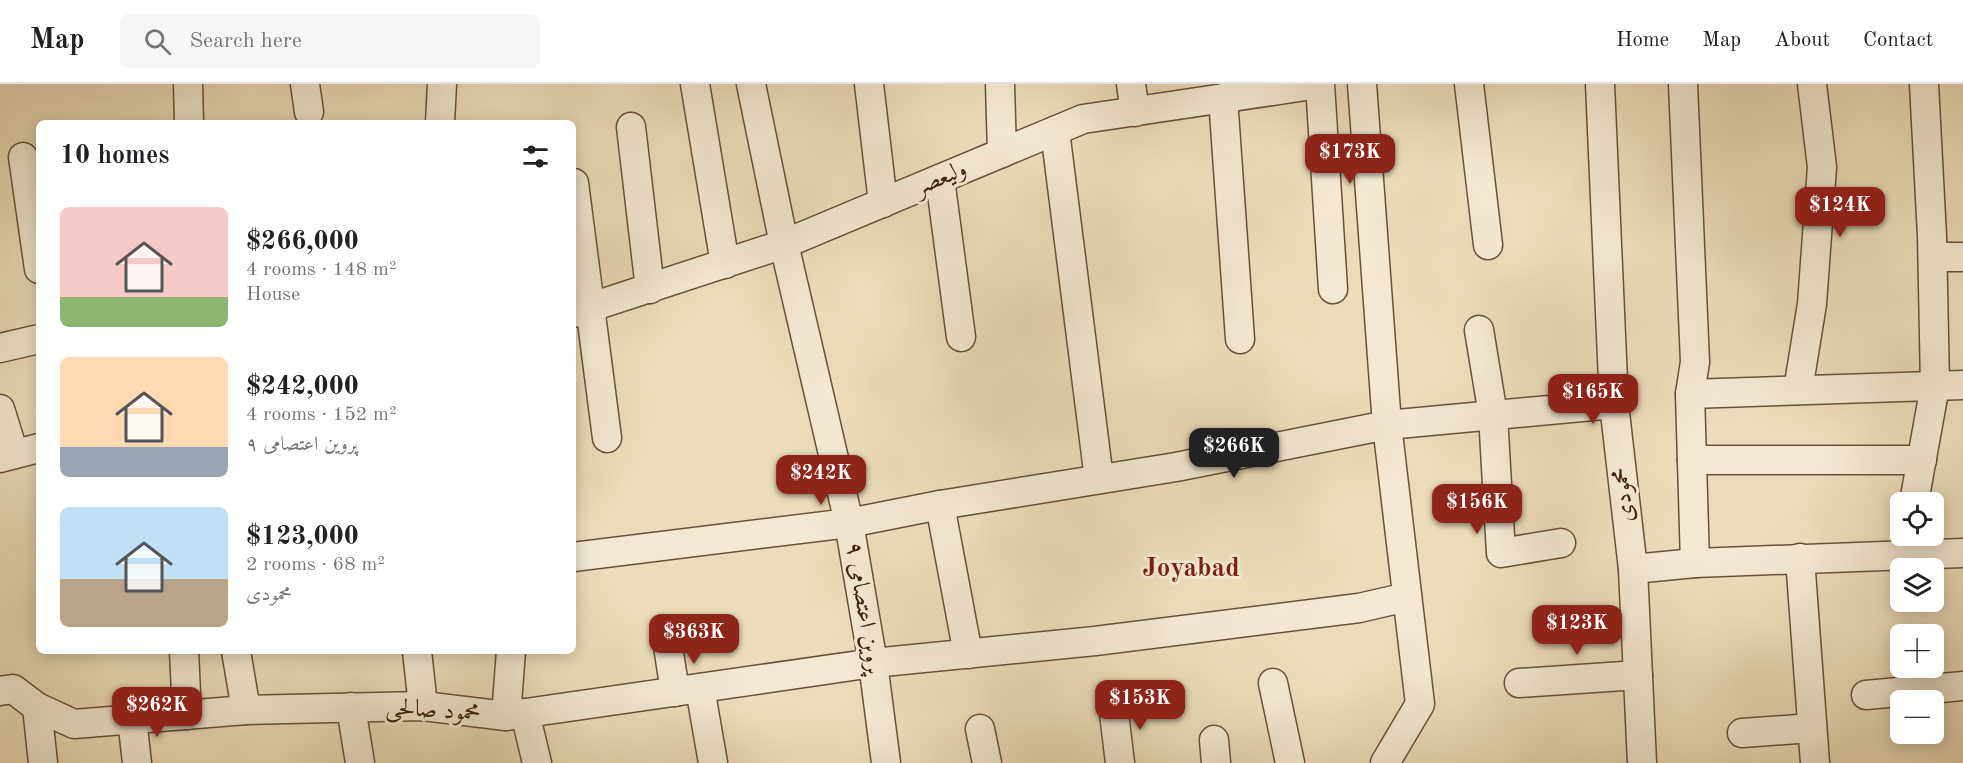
<!DOCTYPE html>
<html lang="en">
<head>
<meta charset="utf-8">
<style>
  :root { --surface:#fff; --page:#f6f6f6; --text:#202124; --muted:#757577; --line:#e0e0e0; --accent:#8f2418 }
  body { margin:0; font-family:"Old Standard TT",Amiri,serif; background:var(--page); color:var(--text); height:100vh; display:flex; flex-direction:column; font-size:22px; white-space:nowrap }
  * { box-sizing:border-box; margin:0 }
  p { font-size:20px; color:var(--muted) }
  .icon { flex:none; width:33px; height:33px; fill:none; stroke:currentColor; stroke-width:2; stroke-linecap:round; stroke-linejoin:round }
  .map { position:relative; flex:1; overflow:hidden }
  .panel { position:absolute; left:36px; top:36px; width:540px; height:534px; display:flex; flex-direction:column; background:var(--surface); border-radius:9px; box-shadow:0 3px 15px #0003 }
  .panel>* { flex:none }
  .fabs { position:absolute; left:1890px; top:408px; display:grid; gap:12px }
  .fabs a { display:grid; place-items:center; width:54px; height:54px; border-radius:9px; background:var(--surface); box-shadow:0 3px 15px #0003; font-size:30px }
  .price { position:absolute; translate:-50% -51px; padding:0 14px; border-radius:12px; background:var(--accent); color:#fff; font-size:20px; line-height:39px; filter:drop-shadow(0 2px 3px #0008) }
  .price::after { content:''; position:absolute; left:50%; top:36px; width:18px; height:14px; margin-left:-9px; background:inherit; clip-path:polygon(0 0,100% 0,50% 100%) }
  .price.on { background:#222; color:#fff }
  ul { padding:0; list-style:none }
  li { display:flex; align-items:center; gap:18px; height:150px; padding:0 24px }
  li span { display:grid; place-items:center; flex:none; width:168px; height:120px; border-radius:9px; color:#555 }
  li>.icon { margin-inline-start:auto }
  span .icon { width:72px; height:72px; fill:#fffc; stroke-width:1 }
  li b { font-size:26px }
  h2 { display:flex; justify-content:space-between; align-items:center; height:72px; padding:0 24px; font-size:26px }
  header { display:flex; align-items:center; gap:36px; box-sizing:border-box; height:84px; padding:0 30px; background:var(--surface); border-bottom:2px solid var(--line) }
  header strong { font-size:28px }
  nav { display:flex; gap:33px; margin-inline-start:auto; font-size:21px }
  .search { width:420px; height:54px; background:var(--page); display:flex; align-items:center; gap:15px; box-sizing:border-box; padding:0 21px; border-radius:9px; color:var(--muted); font-size:22px }
  .map>svg:first-child { display:block }
</style>
</head>
<body>
<header>
<strong>Map</strong>
<div class="search"><svg class="icon" aria-label="search" viewBox="0 0 24 24"><circle cx="10" cy="10" r="6"/><path d="M15 15l6 6"/></svg>Search here</div>
<nav><a>Home</a><a>Map</a><a>About</a><a>Contact</a></nav>
</header>
<div class="map">
<svg width="1963" height="679" viewBox="0 0 1963 679">
  <rect width="100%" height="100%" fill="#ecddba"/>
  <filter id="stains"><feTurbulence type="fractalNoise" baseFrequency=".00333" numOctaves="4"/><feColorMatrix values="0 0 0 0 .2 0 0 0 0 .09 0 0 0 0 .02 0 0 0 .5 -.17"/></filter>
  <radialGradient id="worn" r=".72"><stop offset=".6" stop-color="#630" stop-opacity="0"/><stop offset="1" stop-color="#630" stop-opacity=".3"/></radialGradient>
  <g fill="none" stroke-linecap="round" stroke-linejoin="round">
    <g stroke="#695138" stroke-width="31">
      <g id="minor">
        <polyline points="188,0 189,39"/>
        <polyline points="305,0 309,28"/>
        <polyline points="695,0 725,180"/>
        <polyline points="751,0 784,160 849,439 873,579 886,679"/>
        <polyline points="869,0 883,119"/>
        <polyline points="1000,0 1002,69"/>
        <polyline points="1131,0 1135,28"/>
        <polyline points="1320,0 1333,205"/>
        <polyline points="1362,0 1387,341 1420,620 1385,679"/>
        <polyline points="1469,0 1488,161"/>
        <polyline points="1600,0 1614,320 1633,485 1642,679"/>
        <polyline points="1683,0 1695,278 1690,310 1695,479"/>
        <polyline points="1223,14 1240,255"/>
        <polyline points="440,39 442,0"/>
        <polyline points="631,43 650,205"/>
        <polyline points="1055,47 1099,395"/>
        <polyline points="23,73 39,185"/>
        <polyline points="940,95 961,253"/>
        <polyline points="574,99 607,354"/>
        <polyline points="1933,173 1963,173"/>
        <polyline points="573,229 784,160 1083,35 1319,0"/>
        <polyline points="1479,246 1493,331 1501,469 1561,459"/>
        <polyline points="0,264 39,255"/>
        <polyline points="1798,306 1812,220 1822,83 1812,0"/>
        <polyline points="1690,310 1963,301"/>
        <polyline points="0,325 14,370"/>
        <polyline points="0,374 39,364"/>
        <polyline points="1692,376 1922,376"/>
        <polyline points="1914,418 1935,302 1932,152 1924,0"/>
        <polyline points="940,421 968,570"/>
        <polyline points="573,473 849,439 940,421 1176,383 1387,341 1614,320"/>
        <polyline points="1800,474 1815,679"/>
        <polyline points="1633,485 1695,479 1963,469"/>
        <polyline points="668,562 675,608"/>
        <polyline points="184,567 187,631"/>
        <polyline points="236,567 246,626"/>
        <polyline points="417,567 423,622"/>
        <polyline points="1273,599 1290,679"/>
        <polyline points="1519,599 1638,591"/>
        <polyline points="700,604 713,679"/>
        <polyline points="0,607 13,605 37,623 74,640 246,626 423,622 506,632 873,579 1095,557 1359,524 1407,513"/>
        <polyline points="1866,611 1963,602"/>
        <polyline points="1113,621 1120,679"/>
        <polyline points="37,623 43,679"/>
        <polyline points="351,623 360,679"/>
        <polyline points="525,629 537,679"/>
        <polyline points="506,632 511,567"/>
        <polyline points="132,635 137,679"/>
        <polyline points="980,645 987,679"/>
        <polyline points="1742,649 1812,644"/>
        <polyline points="1214,656 1216,679"/>
      </g>
    </g>
    <use href="#minor" stroke="#f3e9d2" stroke-width="28"/>
  </g>
  <g text-anchor="middle" dominant-baseline="central" stroke-width="6" stroke-linejoin="round" paint-order="stroke">
    <g font-size="24" fill="#3d220d" stroke="#f3e9d2">
      <text transform="translate(941 95) rotate(-23)">ولیعصر</text>
      <text transform="translate(1624 411) rotate(-97)">محمودی</text>
      <text transform="translate(863 524) rotate(81)">پروین اعتصامی ۹</text>
      <text transform="translate(433 627) rotate(4)">محمود صالحی</text>
    </g>
    <g font-size="27" font-weight="bold" fill="#7a1f14" stroke="#f3e9d2">
      <text x="1191" y="484">Joyabad</text>
    </g>
  </g>
  <rect width="100%" height="100%" filter="url(#stains)"/>
  <rect width="100%" height="100%" fill="url(#worn)"/>
</svg>
<div class="fabs">
<a><svg class="icon" aria-label="locate" viewBox="0 0 24 24"><circle cx="12" cy="12" r="6"/><path d="M12 2v4M12 18v4M2 12h4M18 12h4"/></svg></a>
<a><svg class="icon" aria-label="layers" viewBox="0 0 24 24"><path d="M12 4l9 5-9 5-9-5zM3 14l9 5 9-5"/></svg></a>
<a>+</a>
<a>−</a>
</div>
<b class="price" style="left:1350px;top:101px">$173K</b>
<b class="price" style="left:1840px;top:154px">$124K</b>
<b class="price" style="left:1593px;top:341px">$165K</b>
<b class="price on" style="left:1234px;top:395px">$266K</b>
<b class="price" style="left:821px;top:422px">$242K</b>
<b class="price" style="left:1477px;top:451px">$156K</b>
<b class="price" style="left:1577px;top:572px">$123K</b>
<b class="price" style="left:694px;top:581px">$363K</b>
<b class="price" style="left:1140px;top:647px">$153K</b>
<b class="price" style="left:157px;top:654px">$262K</b>
<section class="panel">
<h2>10 homes<svg class="icon" aria-label="filters" viewBox="0 0 24 24"><path d="M4 7h16M4 17h16"/><circle cx="9" cy="7" r="2"/><circle cx="15" cy="17" r="2"/></svg></h2>
<ul>
<li><span style="background:linear-gradient(#f6c9c9 75%,#8fb573 0)"><svg class="icon" aria-label="home" viewBox="0 0 24 24"><path d="M3 11l9-7 9 7M6 9v11h12V9"/></svg></span><div><b>$266,000</b><p>4 rooms · 148 m²</p><p>House</p></div></li>
<li><span style="background:linear-gradient(#ffd9b3 75%,#9aa5b1 0)"><svg class="icon" aria-label="home" viewBox="0 0 24 24"><path d="M3 11l9-7 9 7M6 9v11h12V9"/></svg></span><div><b>$242,000</b><p>4 rooms · 152 m²</p><p>پروین اعتصامی ۹</p></div></li>
<li><span style="background:linear-gradient(#bfe0f5 60%,#b9a48a 0)"><svg class="icon" aria-label="home" viewBox="0 0 24 24"><path d="M3 11l9-7 9 7M6 9v11h12V9"/></svg></span><div><b>$123,000</b><p>2 rooms · 68 m²</p><p>محمودی</p></div></li>
</ul>
</section>
</div>
</body>
</html>
